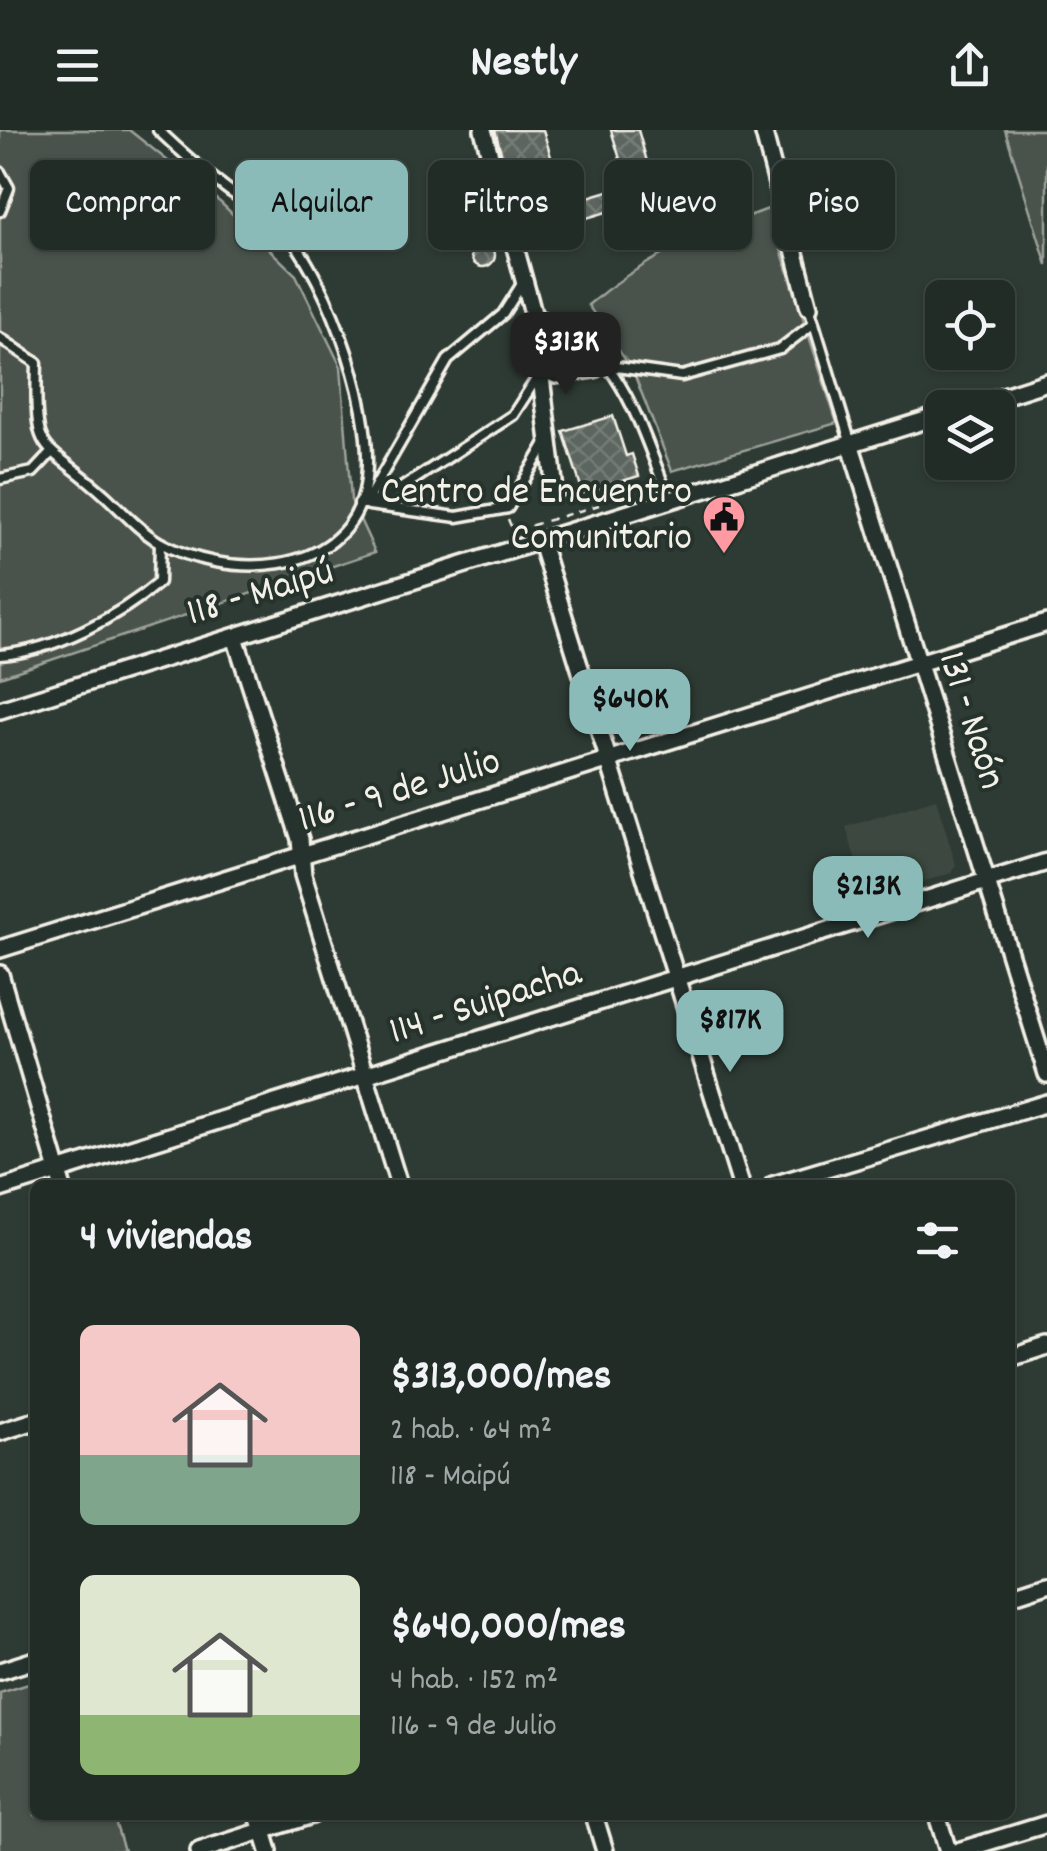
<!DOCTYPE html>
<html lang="es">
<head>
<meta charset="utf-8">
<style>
  :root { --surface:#222c27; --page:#2a342f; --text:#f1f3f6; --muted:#a2a7a7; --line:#3f4844; --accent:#8bbbb9 }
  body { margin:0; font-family:Dekko,sans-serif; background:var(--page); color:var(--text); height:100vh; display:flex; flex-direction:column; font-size:38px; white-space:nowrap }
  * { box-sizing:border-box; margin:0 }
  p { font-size:32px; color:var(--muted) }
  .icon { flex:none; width:55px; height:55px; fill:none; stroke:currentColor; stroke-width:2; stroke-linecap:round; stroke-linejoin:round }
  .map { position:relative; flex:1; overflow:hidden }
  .drawer { position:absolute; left:30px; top:1050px; width:985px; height:640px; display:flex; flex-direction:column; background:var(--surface); border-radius:15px; box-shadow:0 2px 8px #0004,0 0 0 2px var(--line) }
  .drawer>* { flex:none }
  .hud { position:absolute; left:30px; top:30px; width:988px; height:90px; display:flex; gap:20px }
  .tools { position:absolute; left:925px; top:150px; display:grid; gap:20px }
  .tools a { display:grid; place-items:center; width:90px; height:90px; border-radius:15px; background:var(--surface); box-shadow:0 2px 8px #0004,0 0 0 2px var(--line); font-size:50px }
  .price { position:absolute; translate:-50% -85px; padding:0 22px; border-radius:20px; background:var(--accent); color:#111; font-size:32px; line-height:65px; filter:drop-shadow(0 2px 5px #0008) }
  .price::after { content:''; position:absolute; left:50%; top:60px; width:30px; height:22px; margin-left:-15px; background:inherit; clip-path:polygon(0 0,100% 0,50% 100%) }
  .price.on { background:#222; color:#fff }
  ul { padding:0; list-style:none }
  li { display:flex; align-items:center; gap:30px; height:250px; padding:0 50px }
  li span { display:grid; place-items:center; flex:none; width:280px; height:200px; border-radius:15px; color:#555 }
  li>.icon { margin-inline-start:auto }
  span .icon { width:120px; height:120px; fill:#fffc; stroke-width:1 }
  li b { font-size:42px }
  h2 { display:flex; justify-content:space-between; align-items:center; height:120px; padding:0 50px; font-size:42px }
  .tag { padding:0 35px; border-radius:15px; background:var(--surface); box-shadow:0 2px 8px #0004,0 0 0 2px var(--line); font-size:35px; line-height:90px }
  .tag.on { background:var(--accent); color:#111 }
  header { display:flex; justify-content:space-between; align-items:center; height:130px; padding:0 50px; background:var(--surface); font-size:45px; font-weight:800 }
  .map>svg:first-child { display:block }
</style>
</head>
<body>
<header><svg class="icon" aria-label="menu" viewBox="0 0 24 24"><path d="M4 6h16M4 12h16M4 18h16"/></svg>Nestly<svg class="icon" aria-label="share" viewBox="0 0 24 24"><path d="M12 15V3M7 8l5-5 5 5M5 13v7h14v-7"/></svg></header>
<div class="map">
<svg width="1047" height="1721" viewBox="0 0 1047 1721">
  <defs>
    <pattern id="building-cross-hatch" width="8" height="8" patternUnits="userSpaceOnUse" patternTransform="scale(2.5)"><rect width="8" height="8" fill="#5c655e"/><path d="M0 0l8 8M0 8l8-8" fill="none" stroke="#747c75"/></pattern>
  </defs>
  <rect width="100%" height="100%" fill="#2e3b34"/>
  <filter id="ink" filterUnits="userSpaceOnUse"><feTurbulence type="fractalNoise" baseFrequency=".01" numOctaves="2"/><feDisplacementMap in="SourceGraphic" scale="20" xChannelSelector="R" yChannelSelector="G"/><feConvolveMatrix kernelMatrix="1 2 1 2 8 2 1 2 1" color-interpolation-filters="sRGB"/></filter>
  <g filter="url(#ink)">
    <polygon fill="#3c4841" points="936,669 956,735 951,743 867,769 846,697"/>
    <g fill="#48524c" stroke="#9ea29a" stroke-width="2.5">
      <polygon points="0,0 129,0 221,73 296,145 341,237 351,370 375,422 0,547"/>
      <polygon points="1005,0 1047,0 1047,135"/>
      <path d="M 768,79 L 837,293 L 672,341 L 633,241 L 588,175 C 643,128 701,104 768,79 Z"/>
      <polygon points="35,1552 35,1685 113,1685 124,1721 0,1721 0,1563"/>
    </g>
    <g fill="url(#building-cross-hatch)" stroke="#f4f1e8" stroke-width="2.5">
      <polygon points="495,0 543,0 565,74 628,55 611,0 638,0 652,49 670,44 675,62 546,100 537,68 515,74"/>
      <circle cx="483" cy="125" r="12"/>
      <polygon points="613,286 626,326 632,324 639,346 583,363 563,301"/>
    </g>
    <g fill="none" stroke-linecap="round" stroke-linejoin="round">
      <g stroke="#f4f1e8" stroke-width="15">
        <g id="service">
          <polyline points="0,42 9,58 0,81"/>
          <polyline points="809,177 850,311"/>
          <path d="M 535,184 C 622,215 639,295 670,371"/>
          <path d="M 0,208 L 37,233 C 34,334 41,306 107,367 C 124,383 139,400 159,412 C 223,449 344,449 364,361 C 380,290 330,152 283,98 C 269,81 245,73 227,59 C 203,41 180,21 158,0"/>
          <polyline points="609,236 682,246 780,219 814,193"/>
          <polyline points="0,349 33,342 50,324"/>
          <polyline points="359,374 365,374 448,230 503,184 522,154"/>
          <polyline points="367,374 392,364 513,285 540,243"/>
          <polyline points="369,375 457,387 508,378 546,313"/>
          <path d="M 0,525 C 54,521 118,487 159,452 L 160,413"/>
        </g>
      </g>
      <g stroke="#f4f1e8" stroke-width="22">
        <g id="minor">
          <polyline points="483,0 533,183 555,360"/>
          <polyline points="763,0 809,177"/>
          <polyline points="542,239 556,245 594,239"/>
          <polyline points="966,278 1047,252"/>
          <polyline points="850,313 1047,944"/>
          <polyline points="541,413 741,1055"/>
          <polyline points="235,507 300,709 303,745 399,1055"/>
          <polyline points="0,580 942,285"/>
          <polyline points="0,819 1047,493"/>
          <polyline points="0,844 62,1055"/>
          <polyline points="773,1055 1047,973"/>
          <polyline points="0,1059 1047,732"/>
          <polyline points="1010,1228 1047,1216"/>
          <polyline points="0,1302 35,1291"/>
          <polyline points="1010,1466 1047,1454"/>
          <polyline points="0,1541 35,1530"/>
          <polyline points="258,1685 269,1721"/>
          <polyline points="594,1685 605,1721"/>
          <polyline points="937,1685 948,1721"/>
          <polyline points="199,1721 312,1685"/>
          <polyline points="958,1721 1047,1694"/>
        </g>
      </g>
      <polyline stroke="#f4f1e8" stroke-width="2.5" stroke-dasharray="8 8" stroke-linecap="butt" points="508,389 513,401 599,375"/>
      <use href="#service" stroke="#26332d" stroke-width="8"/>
      <use href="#minor" stroke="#26332d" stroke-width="15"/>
    </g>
  </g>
  <defs>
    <g id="civic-pin" transform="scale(2.25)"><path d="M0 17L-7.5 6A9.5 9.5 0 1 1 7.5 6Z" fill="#ff9aa2" stroke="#26332d"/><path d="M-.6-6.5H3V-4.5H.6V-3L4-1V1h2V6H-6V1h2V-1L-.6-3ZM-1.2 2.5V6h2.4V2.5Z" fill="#111"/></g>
  </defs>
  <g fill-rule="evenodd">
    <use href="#civic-pin" x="724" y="387"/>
  </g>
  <g text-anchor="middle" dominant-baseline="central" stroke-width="8" stroke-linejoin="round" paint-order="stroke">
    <g font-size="40" fill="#f4f1e8" stroke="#26332d" text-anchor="end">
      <text x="692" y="364">Centro de Encuentro<tspan x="692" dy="46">Comunitario</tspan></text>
    </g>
    <g font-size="40" fill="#f4f1e8" stroke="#26332d">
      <text transform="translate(261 465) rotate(-17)">118 - Maipú</text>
      <text transform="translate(969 591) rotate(72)">131 - Naón</text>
      <text transform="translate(400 663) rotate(-17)">116 - 9 de Julio</text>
      <text transform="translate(486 875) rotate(-18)">114 - Suipacha</text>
    </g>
  </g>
</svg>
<div class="tools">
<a><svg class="icon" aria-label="locate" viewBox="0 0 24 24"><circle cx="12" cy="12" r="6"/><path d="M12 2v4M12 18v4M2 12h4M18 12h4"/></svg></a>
<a><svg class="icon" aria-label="layers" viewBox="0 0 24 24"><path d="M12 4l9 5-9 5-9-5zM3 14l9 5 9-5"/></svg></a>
</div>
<b class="price on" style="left:566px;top:267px">$313K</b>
<b class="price" style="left:630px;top:624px">$640K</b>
<b class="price" style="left:868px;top:811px">$213K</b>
<b class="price" style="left:730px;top:945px">$817K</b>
<div class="hud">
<a class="tag">Comprar</a>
<a class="tag on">Alquilar</a>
<a class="tag">Filtros</a>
<a class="tag">Nuevo</a>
<a class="tag">Piso</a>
</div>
<section class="drawer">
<h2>4 viviendas<svg class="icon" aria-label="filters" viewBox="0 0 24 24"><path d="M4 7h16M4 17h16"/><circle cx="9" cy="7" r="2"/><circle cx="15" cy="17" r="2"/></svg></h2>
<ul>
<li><span style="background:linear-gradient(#f6c9c9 65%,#7fa58c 0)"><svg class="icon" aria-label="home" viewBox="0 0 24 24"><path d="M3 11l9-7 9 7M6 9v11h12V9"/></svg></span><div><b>$313,000/mes</b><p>2 hab. · 64 m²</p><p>118 - Maipú</p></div></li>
<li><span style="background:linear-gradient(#dfe7d0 70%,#8fb573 0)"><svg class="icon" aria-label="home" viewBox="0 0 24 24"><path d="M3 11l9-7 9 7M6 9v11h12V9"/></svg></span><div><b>$640,000/mes</b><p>4 hab. · 152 m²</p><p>116 - 9 de Julio</p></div></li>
</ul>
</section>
</div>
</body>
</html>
